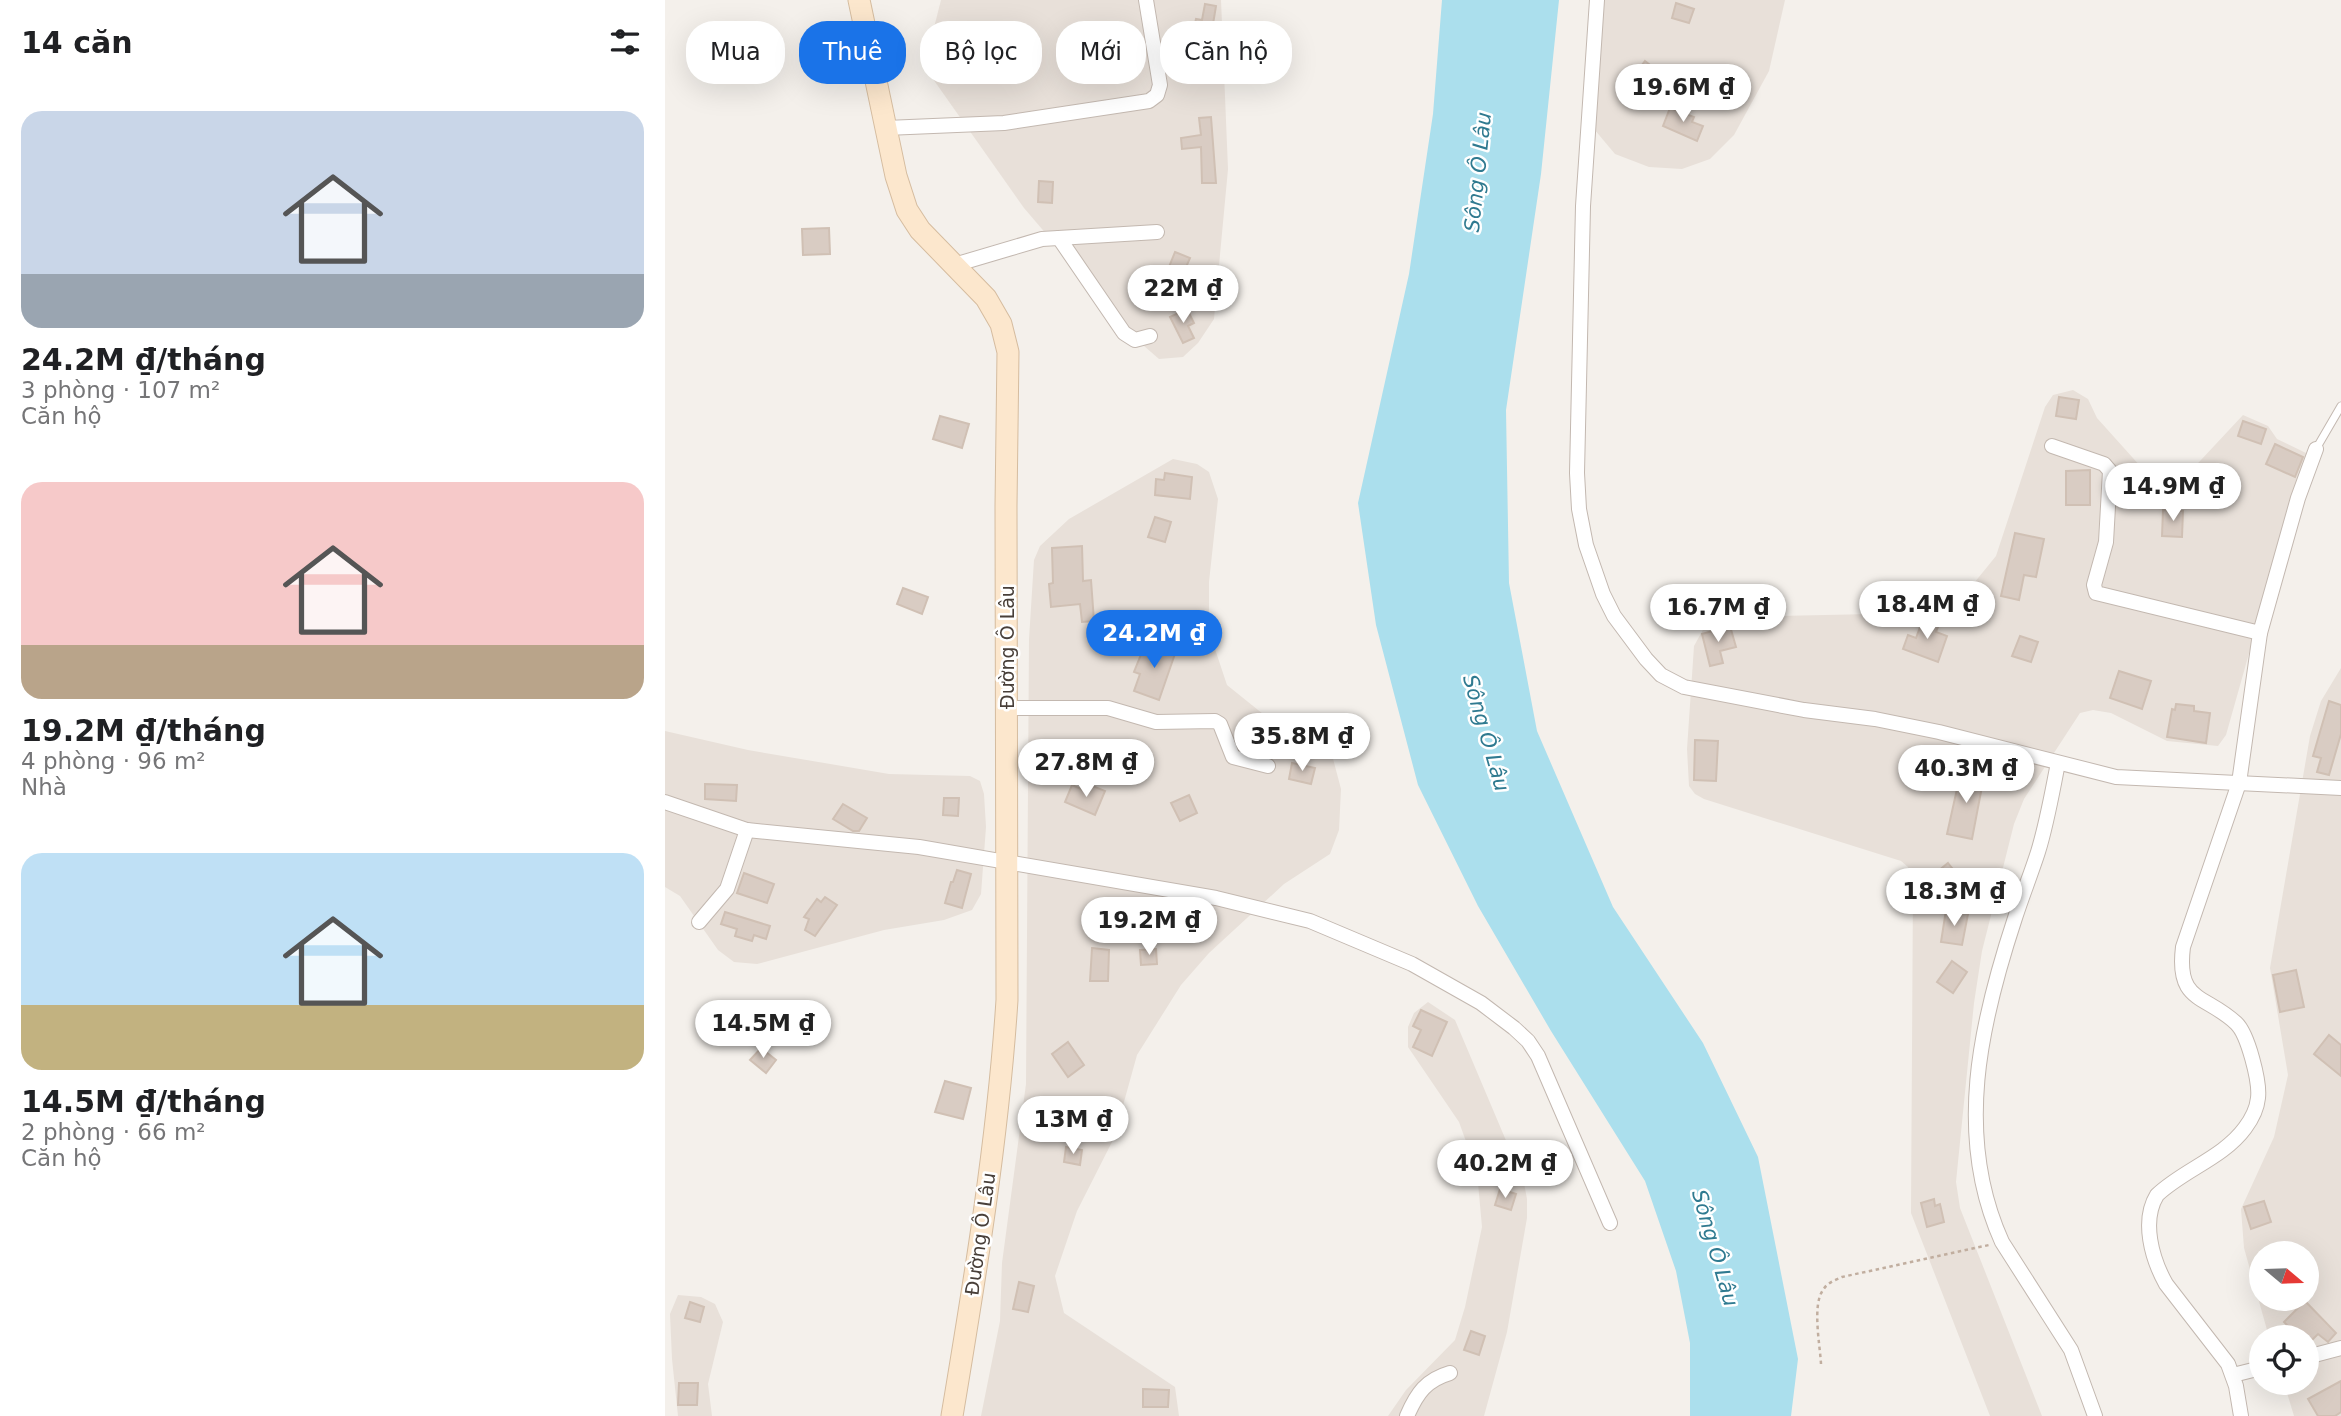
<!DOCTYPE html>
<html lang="vi">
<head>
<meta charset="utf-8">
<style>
  :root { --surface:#fff; --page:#f6f6f6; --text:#202124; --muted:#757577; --accent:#1a73e8 }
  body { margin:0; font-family:"DejaVu Sans",sans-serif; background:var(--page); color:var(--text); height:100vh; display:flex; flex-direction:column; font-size:26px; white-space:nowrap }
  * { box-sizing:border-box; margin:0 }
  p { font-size:23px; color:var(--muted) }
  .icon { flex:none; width:38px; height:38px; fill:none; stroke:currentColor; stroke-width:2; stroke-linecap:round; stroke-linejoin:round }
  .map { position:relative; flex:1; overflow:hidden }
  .drawer { display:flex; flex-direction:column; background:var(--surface); width:665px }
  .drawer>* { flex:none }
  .top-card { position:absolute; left:21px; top:21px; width:665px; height:63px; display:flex; gap:14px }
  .needle { width:46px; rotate:109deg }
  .controls { position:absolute; left:1584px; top:1241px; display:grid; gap:14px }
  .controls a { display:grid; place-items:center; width:70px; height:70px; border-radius:50%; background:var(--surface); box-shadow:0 7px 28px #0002; font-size:35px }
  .price { position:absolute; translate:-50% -60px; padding:0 16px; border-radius:24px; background:#fff; color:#222; font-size:23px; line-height:46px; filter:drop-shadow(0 2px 4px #0008) }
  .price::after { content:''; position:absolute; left:50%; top:42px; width:21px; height:16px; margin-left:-10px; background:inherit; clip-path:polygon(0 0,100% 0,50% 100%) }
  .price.on { background:var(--accent); color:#fff }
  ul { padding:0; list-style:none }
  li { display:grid; align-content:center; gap:14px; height:371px; padding:0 21px }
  li span { display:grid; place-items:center; height:217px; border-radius:21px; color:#555 }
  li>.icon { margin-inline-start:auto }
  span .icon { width:126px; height:126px; fill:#fffc; stroke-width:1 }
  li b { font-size:30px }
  h2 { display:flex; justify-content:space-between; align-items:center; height:84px; padding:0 21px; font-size:30px }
  .chip { padding:0 24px; border-radius:28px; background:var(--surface); box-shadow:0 7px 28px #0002; font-size:24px; line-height:63px }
  .chip.on { background:var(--accent); color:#fff }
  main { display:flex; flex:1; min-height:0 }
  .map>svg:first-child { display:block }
</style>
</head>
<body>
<main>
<section class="drawer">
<h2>14 căn<svg class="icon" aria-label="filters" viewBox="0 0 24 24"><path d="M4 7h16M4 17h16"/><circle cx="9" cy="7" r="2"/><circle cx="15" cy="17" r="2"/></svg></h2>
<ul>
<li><span style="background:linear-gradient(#c9d6e8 75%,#9aa5b1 0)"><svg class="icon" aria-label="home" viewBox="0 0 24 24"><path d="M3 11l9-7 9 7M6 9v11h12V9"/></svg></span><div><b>24.2M ₫/tháng</b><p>3 phòng · 107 m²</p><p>Căn hộ</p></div></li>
<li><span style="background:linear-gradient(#f6c9c9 75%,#b9a48a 0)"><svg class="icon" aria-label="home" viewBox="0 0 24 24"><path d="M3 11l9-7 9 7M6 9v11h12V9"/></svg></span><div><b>19.2M ₫/tháng</b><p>4 phòng · 96 m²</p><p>Nhà</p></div></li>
<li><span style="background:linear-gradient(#bfe0f5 70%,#c2b280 0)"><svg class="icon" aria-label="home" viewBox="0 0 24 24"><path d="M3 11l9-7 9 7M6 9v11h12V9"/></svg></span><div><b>14.5M ₫/tháng</b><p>2 phòng · 66 m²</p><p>Căn hộ</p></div></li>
</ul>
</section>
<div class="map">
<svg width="1676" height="1416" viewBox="0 0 1676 1416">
  <rect width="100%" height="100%" fill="#f4f0eb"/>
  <g fill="#e8e0d9" fill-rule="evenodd">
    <polygon points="276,0 556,0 563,169 549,319 533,343 518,357 494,359 471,339 359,208 268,79 263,51"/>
    <polygon points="933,0 1120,0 1104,71 1069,135 1045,159 1017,169 984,167 950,154 929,129"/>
    <polygon points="1408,390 1423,399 1432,418 1503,497 1513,498 1521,476 1578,415 1603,426 1612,439 1641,453 1642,462 1632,483 1561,735 1553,746 1502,741 1446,713 1428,710 1415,713 1359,799 1349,824 1317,951 1309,1003 1291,1182 1295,1208 1377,1416 1325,1416 1246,1213 1248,883 1243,867 1236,861 1039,799 1030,794 1024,786 1022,749 1029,646 1040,626 1062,617 1254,613 1305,588 1331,556 1380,407 1388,395"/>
    <polygon points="508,459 532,464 544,472 553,499 544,582 544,631 562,685 603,718 647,735 666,751 676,789 674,830 665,854 619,884 544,953 516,985 472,1055 449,1138 412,1211 390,1276 399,1313 510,1387 514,1416 316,1416 335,1321 337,1263 361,1084 364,639 369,560 375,546 404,519"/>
    <path d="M 1676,668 L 1676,1416 L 1629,1416 L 1619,1383 L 1642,1382 L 1642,1337 L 1604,1337 L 1579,1248 L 1576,1209 L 1609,1137 L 1623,1075 L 1605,968 L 1645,736 L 1656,701 ZM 1596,1253 L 1642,1253 L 1642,1298 L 1596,1298 Z"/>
    <polygon points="0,731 83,750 224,774 305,776 315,781 319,794 321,827 316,894 307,910 279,920 219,930 92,964 69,962 53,950 15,896 0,887"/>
    <polygon points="763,1002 790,1020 859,1183 862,1199 862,1218 842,1332 819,1416 723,1416 741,1390 790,1340 800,1307 817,1227 812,1172 794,1122 743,1047 743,1027 749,1013"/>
    <polygon points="13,1295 36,1297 50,1304 58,1322 43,1384 47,1416 13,1416 7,1359 5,1314"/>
  </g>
  <polygon fill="#abdfed" points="777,0 894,0 876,174 841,410 844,583 872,731 948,907 1038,1043 1093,1157 1133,1359 1126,1416 1025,1416 1025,1343 1011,1271 980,1181 886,1031 813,906 753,785 711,625 693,503 744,274 768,114"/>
  <g fill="#d9ccc3" stroke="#d0c0b4" stroke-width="2">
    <polygon points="1011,3 1029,9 1024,23 1007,18"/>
    <polygon points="540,4 551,6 546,36 528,33 531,19 537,20"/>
    <polygon points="293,37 297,67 275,70 270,40"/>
    <polygon points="466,43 468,59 447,61 445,45"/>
    <polygon points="543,60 545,79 528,81 527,62"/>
    <polygon points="980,61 1008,83 994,102 966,80"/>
    <polygon points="1005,108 1029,117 1027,122 1038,126 1032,141 998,126"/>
    <polygon points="546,117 551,183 537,183 536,147 517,149 516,138 536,135 534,118"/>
    <polygon points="374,181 388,182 387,203 373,202"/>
    <polygon points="164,228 165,254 138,255 137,229"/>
    <polygon points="510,252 525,258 518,274 504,267"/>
    <polygon points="522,309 529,323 523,326 529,338 518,343 505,317"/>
    <polygon points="1394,397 1414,400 1411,419 1391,416"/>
    <polygon points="275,416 304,424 297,448 268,439"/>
    <polygon points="1578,421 1601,429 1596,444 1573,436"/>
    <polygon points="1610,444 1638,457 1630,477 1601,464"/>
    <polygon points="1425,470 1425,505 1401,505 1401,471"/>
    <polygon points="500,473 527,477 525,499 490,495 491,479 499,480"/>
    <polygon points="1498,510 1518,511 1517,537 1497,536"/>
    <polygon points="490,517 506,522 500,542 483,537"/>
    <polygon points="1350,533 1379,539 1371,577 1359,575 1354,600 1336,596"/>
    <polygon points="417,546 418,581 426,580 429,621 417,622 415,604 386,607 384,584 388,583 387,548"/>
    <polygon points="238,588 263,597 257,614 232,604"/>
    <polygon points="1259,616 1275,622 1271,632 1282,636 1273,662 1238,649 1243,635 1251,638"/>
    <polygon points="1065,626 1071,647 1055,651 1058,663 1045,666 1037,634"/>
    <polygon points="1355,636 1373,642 1366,662 1347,656"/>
    <polygon points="490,641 512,648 494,700 469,691 475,674 469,672 477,652 485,655"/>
    <polygon points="1454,671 1486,681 1477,709 1445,698"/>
    <polygon points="1664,701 1676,705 1676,734 1664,775 1652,772 1656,758 1648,756"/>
    <polygon points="1511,704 1529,706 1529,711 1545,713 1541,743 1502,737 1507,709 1510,710"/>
    <polygon points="1030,740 1053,741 1051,781 1029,780"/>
    <polygon points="627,763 650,768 646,784 624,779"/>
    <polygon points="1296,771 1319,776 1307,839 1282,834"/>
    <polygon points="40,784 72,785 71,801 40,799"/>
    <polygon points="407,785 422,792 425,785 440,791 430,815 400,802"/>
    <polygon points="524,795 532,813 515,821 506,803"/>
    <polygon points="279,798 294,798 293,816 278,815"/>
    <polygon points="178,804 202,818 194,831 188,831 168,819"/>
    <polygon points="1283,863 1295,878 1278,892 1266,877"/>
    <polygon points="292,870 306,874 297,908 280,903 286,882 288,882"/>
    <polygon points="79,873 109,884 102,903 72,893"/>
    <polygon points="160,897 172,905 150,936 140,930 144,919 139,917 152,899 156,902"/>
    <polygon points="1281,910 1303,914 1297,945 1276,942"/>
    <polygon points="60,912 105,926 101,939 89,935 87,941 70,936 72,929 56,924"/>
    <polygon points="427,948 444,950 443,981 425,981"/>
    <polygon points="491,949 492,964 476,965 475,950"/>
    <polygon points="1287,961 1302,972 1288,993 1272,982"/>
    <polygon points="1631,970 1639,1007 1615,1012 1608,975"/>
    <polygon points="756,1010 782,1022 767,1056 748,1047 756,1030 748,1026"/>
    <polygon points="1664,1035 1676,1045 1676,1076 1649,1054"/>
    <polygon points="403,1042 419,1065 403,1077 387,1054"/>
    <polygon points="96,1048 111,1060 101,1073 85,1060"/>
    <polygon points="280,1081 306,1088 298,1119 270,1112"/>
    <polygon points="401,1147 417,1150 415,1165 399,1162"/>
    <polygon points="835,1189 851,1194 846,1210 830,1205"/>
    <polygon points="1269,1199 1270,1206 1275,1204 1279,1222 1262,1227 1256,1203"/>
    <polygon points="1599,1201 1606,1222 1586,1229 1579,1207"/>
    <polygon points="354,1282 369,1286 363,1312 348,1309"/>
    <polygon points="1640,1301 1671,1333 1663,1342 1653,1334 1642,1345 1642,1337 1634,1337 1619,1322"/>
    <polygon points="25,1302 39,1307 35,1322 20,1318"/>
    <polygon points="806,1331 820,1336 814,1355 799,1350"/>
    <polygon points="1676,1381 1676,1412 1670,1416 1653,1416 1643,1399"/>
    <polygon points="14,1383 33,1383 32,1405 13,1405"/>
    <polygon points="478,1389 504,1390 503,1407 478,1407"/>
  </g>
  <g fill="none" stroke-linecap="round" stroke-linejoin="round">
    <g stroke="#c3b8b0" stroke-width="9">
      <polyline id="lane" points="1651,449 1676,406"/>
    </g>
    <g stroke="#c3b8b0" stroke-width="16">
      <g id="street">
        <polyline points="932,0 918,206 912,473 914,509 921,545 938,594 949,616 981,659 996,675 1019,687 1139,710 1210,719 1274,732 1451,777 1676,788"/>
        <polyline points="221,128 339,123 484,101 492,95 495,85 481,0"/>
        <polyline points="394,238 459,333 470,340 485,336"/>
        <polyline points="289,265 377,239 492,232"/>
        <polyline points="1387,446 1439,464 1445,471 1441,542 1429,585 1431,593 1595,633"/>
        <polyline points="342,708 443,708 491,722 550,721 555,724 568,757 603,766"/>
        <path d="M 1393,763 C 1387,793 1382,823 1373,852 C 1366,874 1357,896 1350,918 C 1315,1024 1289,1136 1337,1242 L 1406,1350 L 1430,1416"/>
        <polyline points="0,802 82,830 254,847 551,898 645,921 747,964 816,1003 849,1028 863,1041 873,1056 945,1223"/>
        <polyline points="34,922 62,889 82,830"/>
        <polyline points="1642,1357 1676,1348"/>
        <polyline points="1568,1375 1596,1368"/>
        <path d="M 742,1416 C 752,1393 761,1380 785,1373"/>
        <path d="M 1576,1416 L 1571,1386 L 1563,1364 L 1501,1284 C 1487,1259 1476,1221 1492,1195 C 1518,1170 1558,1158 1580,1128 C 1586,1120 1592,1108 1593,1098 C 1595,1082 1583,1034 1571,1023 C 1540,994 1511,1003 1518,947 L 1574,783 L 1595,633 L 1633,498 L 1651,449"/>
      </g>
    </g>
    <g stroke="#d5bc9f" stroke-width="23">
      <path id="secondary" d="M 194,0 L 231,176 L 242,210 L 255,230 L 321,298 L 336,324 L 343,352 L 341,506 L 342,1000 C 333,1139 310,1278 287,1416"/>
    </g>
    <path stroke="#c1ae9f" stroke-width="2.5" stroke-dasharray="3.5 3.5" stroke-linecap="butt" d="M 1156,1364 C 1155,1345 1147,1305 1158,1290 C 1162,1283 1170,1280 1177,1277 L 1324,1245"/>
    <use href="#lane" stroke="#fff" stroke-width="7"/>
    <use href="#street" stroke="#fff" stroke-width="14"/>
    <use href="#secondary" stroke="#fce7cd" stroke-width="21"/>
  </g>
  <g text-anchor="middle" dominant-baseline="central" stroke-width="5" stroke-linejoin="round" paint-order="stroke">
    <g font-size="19" fill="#483f39" stroke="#fff">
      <text transform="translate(342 647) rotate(-90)">Đường Ô Lâu</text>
      <text transform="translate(315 1234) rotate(-82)">Đường Ô Lâu</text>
    </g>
    <g font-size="21" font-style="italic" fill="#2f7a90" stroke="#fff">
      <text transform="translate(813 172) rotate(-84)">Sông Ô Lâu</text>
      <text transform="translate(821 733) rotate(74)">Sông Ô Lâu</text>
      <text transform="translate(1050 1248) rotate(74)">Sông Ô Lâu</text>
    </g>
  </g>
</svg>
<div class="controls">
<a><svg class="needle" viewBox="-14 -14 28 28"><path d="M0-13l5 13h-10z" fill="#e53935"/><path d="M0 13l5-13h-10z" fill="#757577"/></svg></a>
<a><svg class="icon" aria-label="locate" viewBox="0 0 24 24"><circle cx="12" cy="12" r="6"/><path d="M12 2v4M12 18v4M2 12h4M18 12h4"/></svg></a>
</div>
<b class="price" style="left:1018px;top:124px">19.6M ₫</b>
<b class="price" style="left:518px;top:325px">22M ₫</b>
<b class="price" style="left:1508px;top:523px">14.9M ₫</b>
<b class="price" style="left:1262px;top:641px">18.4M ₫</b>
<b class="price" style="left:1053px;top:644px">16.7M ₫</b>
<b class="price on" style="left:489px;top:670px">24.2M ₫</b>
<b class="price" style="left:637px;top:773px">35.8M ₫</b>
<b class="price" style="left:421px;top:799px">27.8M ₫</b>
<b class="price" style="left:1301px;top:805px">40.3M ₫</b>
<b class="price" style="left:1289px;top:928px">18.3M ₫</b>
<b class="price" style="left:484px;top:957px">19.2M ₫</b>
<b class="price" style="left:98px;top:1060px">14.5M ₫</b>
<b class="price" style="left:408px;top:1156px">13M ₫</b>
<b class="price" style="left:840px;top:1200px">40.2M ₫</b>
<div class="top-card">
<a class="chip">Mua</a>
<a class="chip on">Thuê</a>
<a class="chip">Bộ lọc</a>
<a class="chip">Mới</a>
<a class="chip">Căn hộ</a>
</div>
</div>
</main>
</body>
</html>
